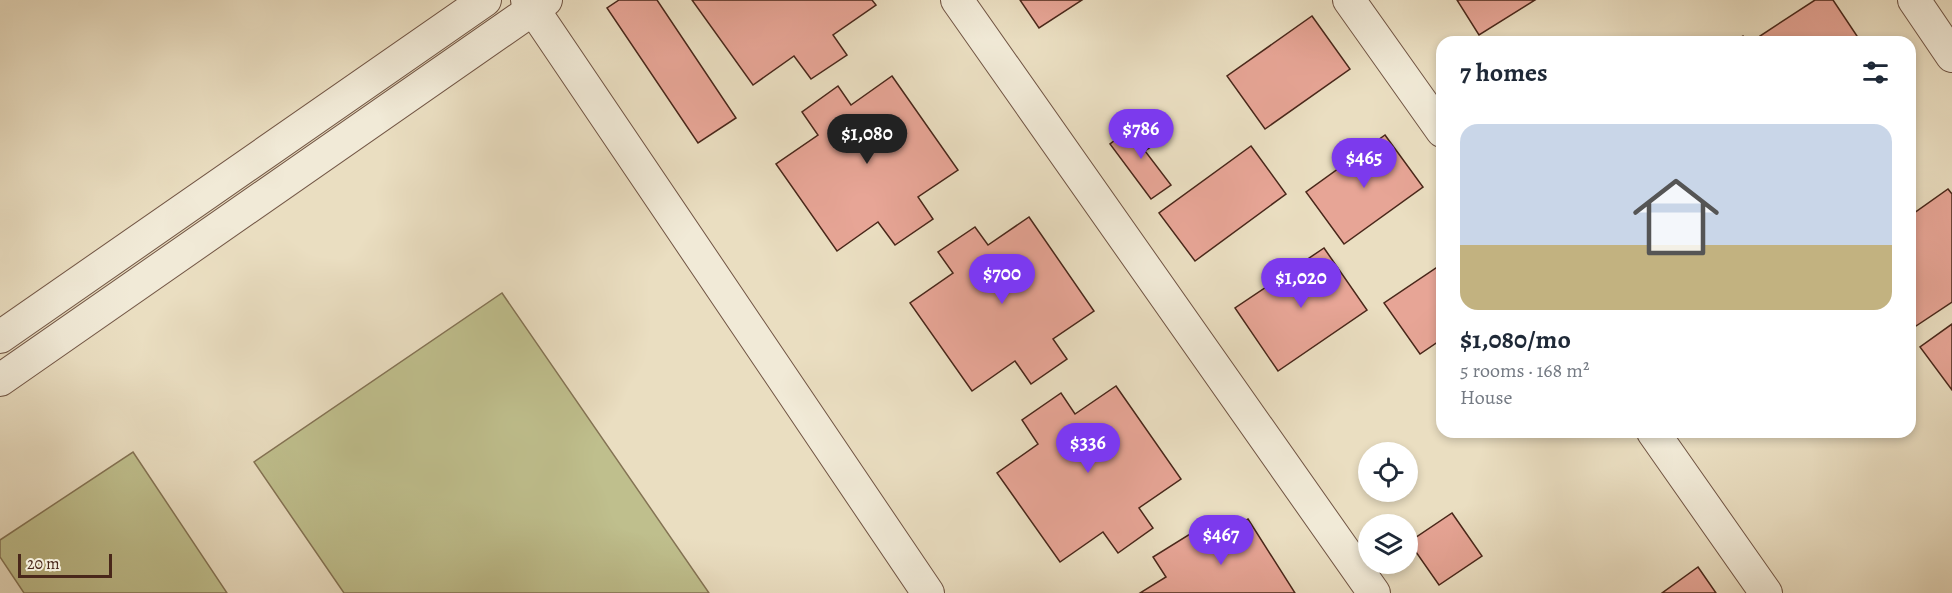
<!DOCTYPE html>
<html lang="en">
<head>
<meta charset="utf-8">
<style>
  :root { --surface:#fff; --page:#f2f2f3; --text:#1f2937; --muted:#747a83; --line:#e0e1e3; --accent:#7c3aed }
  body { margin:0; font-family:Alegreya,serif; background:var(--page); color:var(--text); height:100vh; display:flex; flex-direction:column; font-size:22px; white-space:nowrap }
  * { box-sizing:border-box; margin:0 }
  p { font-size:20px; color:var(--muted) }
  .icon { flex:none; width:33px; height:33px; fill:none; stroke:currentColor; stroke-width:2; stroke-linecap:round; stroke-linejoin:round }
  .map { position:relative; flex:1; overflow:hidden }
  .details { position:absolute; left:1436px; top:36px; width:480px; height:402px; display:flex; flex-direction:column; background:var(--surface); border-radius:18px; box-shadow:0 3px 9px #0003 }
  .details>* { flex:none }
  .fabs { position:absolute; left:1358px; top:442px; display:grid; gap:12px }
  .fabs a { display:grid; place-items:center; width:60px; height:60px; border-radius:50%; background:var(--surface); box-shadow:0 3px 9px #0003; font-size:30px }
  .scale { position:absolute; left:18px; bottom:15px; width:94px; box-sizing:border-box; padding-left:6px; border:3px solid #49271a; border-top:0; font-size:16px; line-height:21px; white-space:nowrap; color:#49271a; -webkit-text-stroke:4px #f1ead7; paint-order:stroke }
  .price { position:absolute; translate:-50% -51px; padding:0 14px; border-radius:21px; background:var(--accent); color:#fff; font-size:20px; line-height:39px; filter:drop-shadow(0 2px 3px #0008) }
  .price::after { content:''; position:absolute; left:50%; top:36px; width:18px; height:14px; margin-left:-9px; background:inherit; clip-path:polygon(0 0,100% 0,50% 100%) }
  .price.on { background:#222; color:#fff }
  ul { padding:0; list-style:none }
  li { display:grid; align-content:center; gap:12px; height:318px; padding:0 24px }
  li+li { border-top:2px solid var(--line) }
  li span { display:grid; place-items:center; height:186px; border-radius:18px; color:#555 }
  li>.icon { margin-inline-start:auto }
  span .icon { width:108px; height:108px; fill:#fffc; stroke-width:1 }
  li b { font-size:26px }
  h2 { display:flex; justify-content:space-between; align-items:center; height:72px; padding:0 24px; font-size:26px }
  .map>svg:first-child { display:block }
</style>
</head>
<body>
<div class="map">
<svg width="1952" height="593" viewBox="0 0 1952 593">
  <rect width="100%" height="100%" fill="#eadec1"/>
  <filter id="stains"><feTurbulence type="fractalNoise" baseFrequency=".00333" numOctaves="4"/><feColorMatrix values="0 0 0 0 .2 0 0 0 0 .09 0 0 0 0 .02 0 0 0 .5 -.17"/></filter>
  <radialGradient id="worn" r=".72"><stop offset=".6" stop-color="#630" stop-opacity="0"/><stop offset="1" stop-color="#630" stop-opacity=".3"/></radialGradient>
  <g fill="#bfbf8d" stroke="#847354" stroke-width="1.5">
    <polygon points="502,293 709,593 344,593 254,462"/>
    <polygon points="133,452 227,593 24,593 0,557 0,540"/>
  </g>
  <g fill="#e7a596" stroke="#49271a" stroke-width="1.5">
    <polygon points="619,0 657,0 736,118 698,143 607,8"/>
    <polygon points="692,0 872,0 876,5 833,35 847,55 811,79 794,56 753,85"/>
    <polygon points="1020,0 1082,0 1039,28"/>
    <polygon points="1457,0 1535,0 1479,35"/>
    <polygon points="1815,0 1833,0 1861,42 1764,42 1760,36"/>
    <polygon points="1312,16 1350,69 1265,129 1227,76"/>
    <polygon points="1743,36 1747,42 1733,42"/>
    <polygon points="892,76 958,170 918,197 933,219 895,245 878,222 837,251 776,164 818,135 802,112 838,86 851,105"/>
    <polygon points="1139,122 1155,144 1145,151 1171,185 1151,199 1110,144"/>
    <polygon points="1385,135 1423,187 1344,244 1306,192"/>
    <polygon points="1251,146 1286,194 1195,261 1159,213"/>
    <polygon points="1948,189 1952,194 1952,302 1916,326 1910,316 1910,216"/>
    <polygon points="1029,217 1094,311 1053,339 1067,359 1031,384 1015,361 972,391 910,303 953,273 938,252 975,227 988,245"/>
    <polygon points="1324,248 1367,310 1278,371 1235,308"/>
    <polygon points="1442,264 1442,339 1420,354 1384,303"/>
    <polygon points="1952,324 1952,390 1920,347"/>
    <polygon points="1116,386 1181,479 1139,508 1153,528 1118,553 1103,532 1060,562 997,473 1038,444 1022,420 1061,393 1075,414"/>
    <polygon points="1452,513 1482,556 1439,585 1409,542"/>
    <polygon points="1248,519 1295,593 1140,593 1166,577 1153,557 1190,534 1200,549"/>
    <polygon points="1698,567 1716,593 1662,593"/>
  </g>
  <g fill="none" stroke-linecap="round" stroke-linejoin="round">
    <g stroke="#715544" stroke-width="34">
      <g id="minor">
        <polyline points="527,0 928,593"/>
        <polyline points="957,0 1374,593"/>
        <polyline points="1349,0 1442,131"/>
        <polyline points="1914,0 1952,56"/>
        <polyline points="0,337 485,0"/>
        <polyline points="0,380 546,0"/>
        <polyline points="1653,432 1766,593"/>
      </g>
    </g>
    <use href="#minor" stroke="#f1ead7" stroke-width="32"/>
  </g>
  <rect width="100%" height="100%" filter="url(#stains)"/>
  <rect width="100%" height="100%" fill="url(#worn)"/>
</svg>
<div class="fabs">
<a><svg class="icon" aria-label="locate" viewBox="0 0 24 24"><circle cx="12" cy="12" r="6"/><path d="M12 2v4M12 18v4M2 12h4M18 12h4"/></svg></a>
<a><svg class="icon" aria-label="layers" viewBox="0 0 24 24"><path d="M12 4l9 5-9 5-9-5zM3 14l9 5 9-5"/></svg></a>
</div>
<div class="scale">20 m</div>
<b class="price" style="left:1141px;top:160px">$786</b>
<b class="price on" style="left:867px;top:165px">$1,080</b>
<b class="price" style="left:1364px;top:189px">$465</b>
<b class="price" style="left:1002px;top:305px">$700</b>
<b class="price" style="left:1301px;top:309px">$1,020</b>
<b class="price" style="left:1088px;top:474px">$336</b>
<b class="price" style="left:1221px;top:566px">$467</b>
<section class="details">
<h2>7 homes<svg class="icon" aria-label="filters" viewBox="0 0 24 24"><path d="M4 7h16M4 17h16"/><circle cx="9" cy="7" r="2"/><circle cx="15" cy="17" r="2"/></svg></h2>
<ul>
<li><span style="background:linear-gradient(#c9d6e8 65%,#c2b280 0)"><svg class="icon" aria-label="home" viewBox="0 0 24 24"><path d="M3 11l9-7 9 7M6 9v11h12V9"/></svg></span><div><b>$1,080/mo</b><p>5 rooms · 168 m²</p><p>House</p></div></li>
</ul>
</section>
</div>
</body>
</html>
